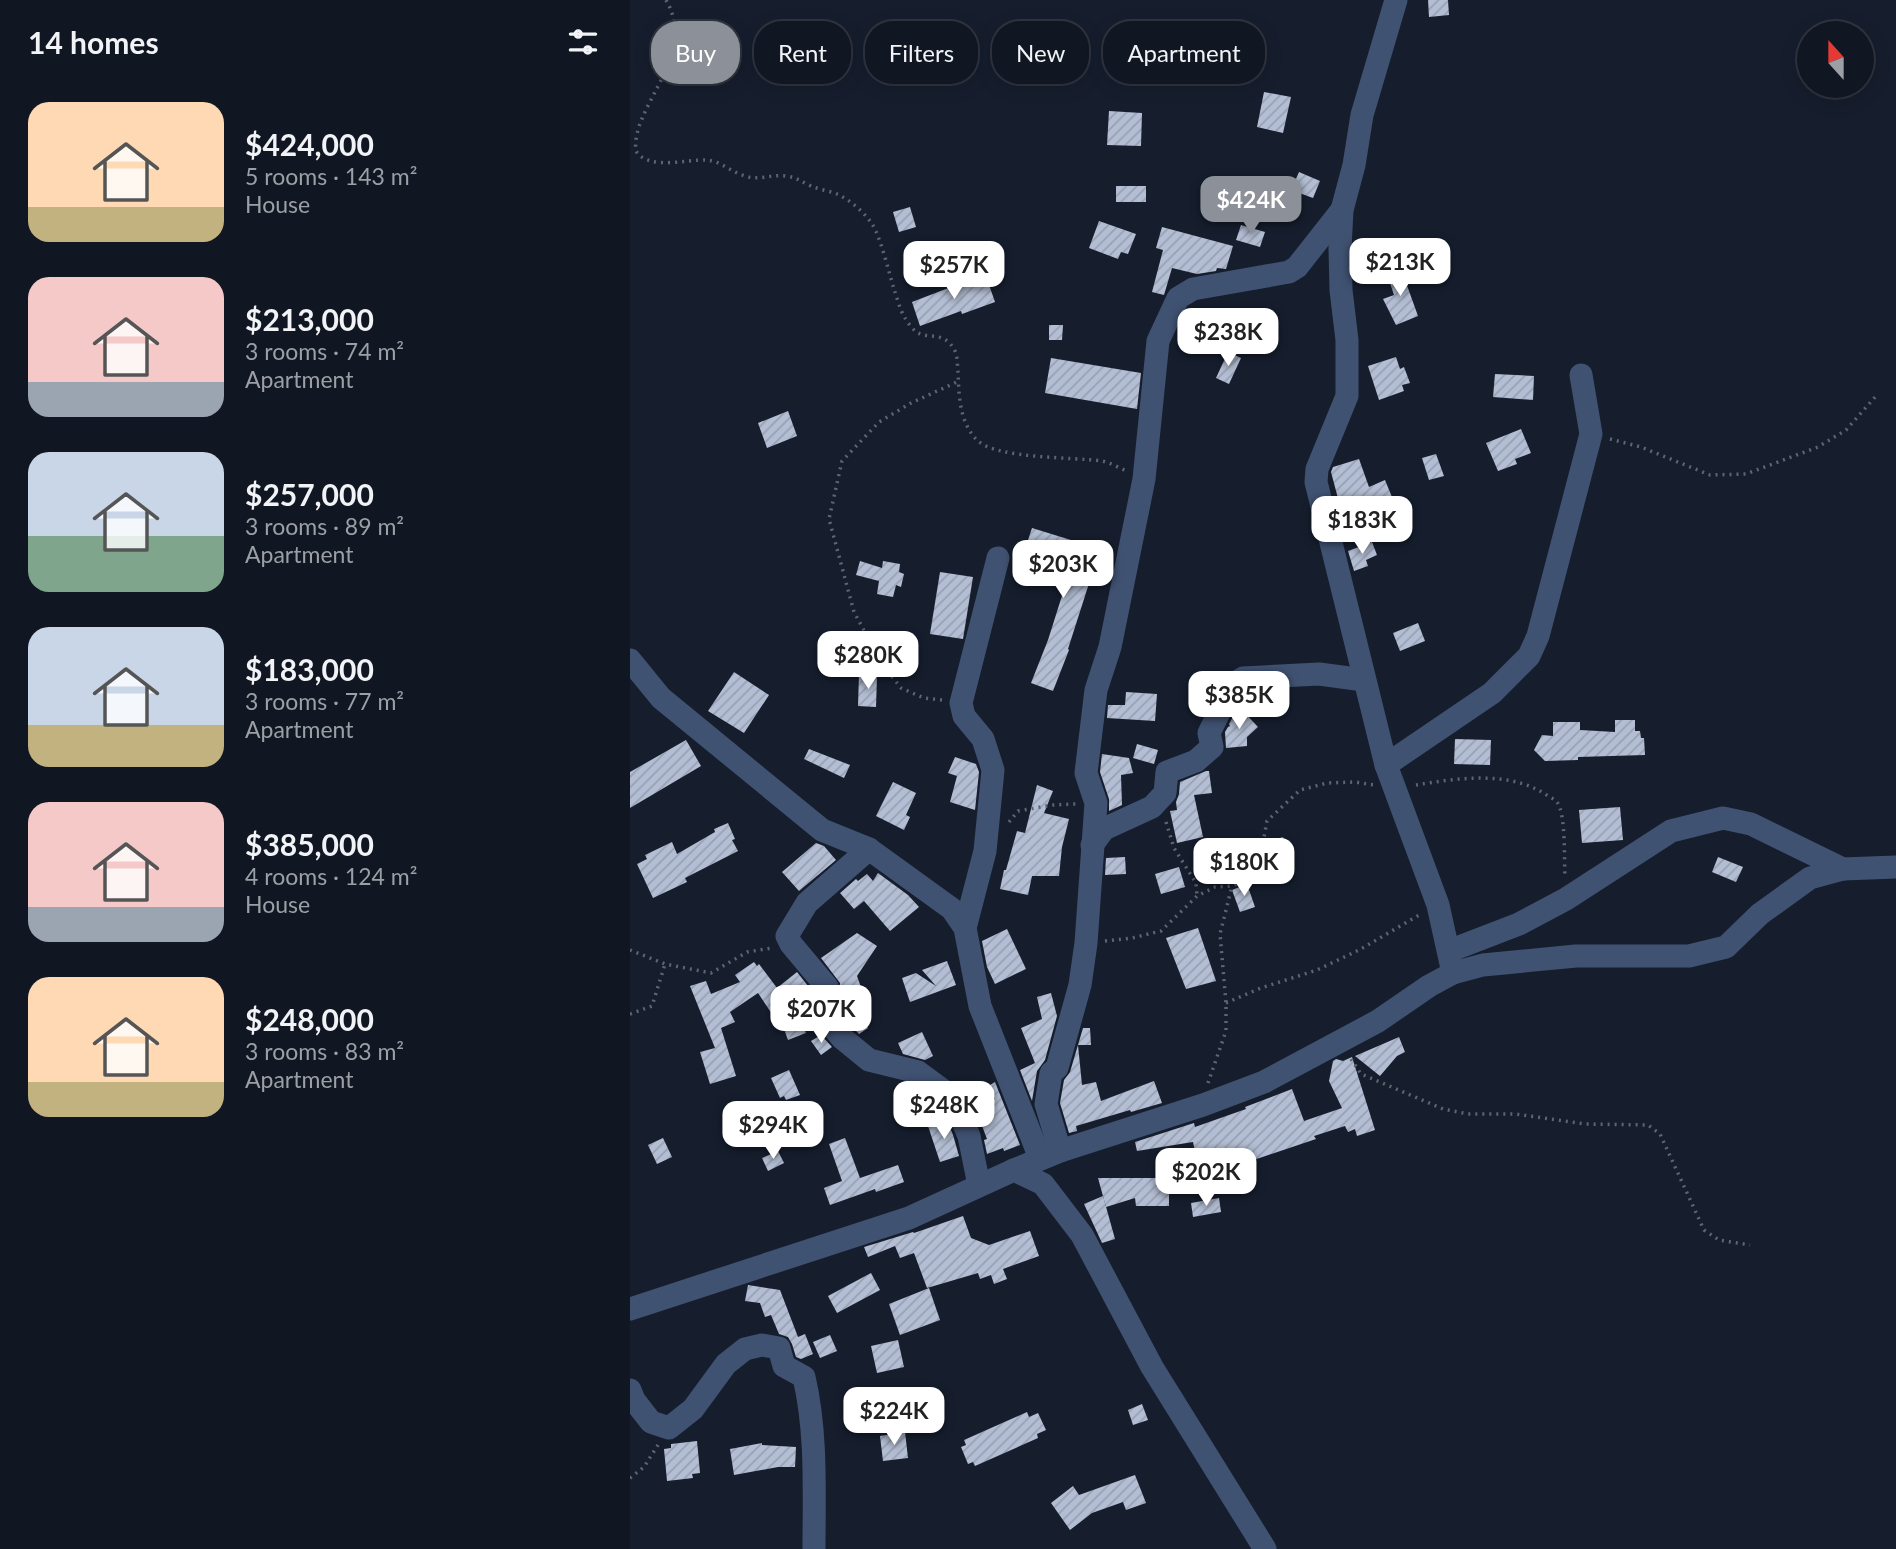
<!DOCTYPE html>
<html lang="en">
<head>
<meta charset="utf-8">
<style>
  :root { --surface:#101622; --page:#1e232f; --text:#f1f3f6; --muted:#9c9fa5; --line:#303540; --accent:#8c9099 }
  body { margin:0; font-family:Lato,sans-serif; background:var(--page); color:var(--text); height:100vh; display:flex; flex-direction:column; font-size:26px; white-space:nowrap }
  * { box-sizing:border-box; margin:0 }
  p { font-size:23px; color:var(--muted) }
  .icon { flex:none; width:38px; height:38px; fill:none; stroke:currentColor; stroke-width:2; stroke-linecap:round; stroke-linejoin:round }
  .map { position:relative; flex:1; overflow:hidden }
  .side { display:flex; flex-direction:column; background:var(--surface); width:630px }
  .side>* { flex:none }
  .banner { position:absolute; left:21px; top:21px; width:665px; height:63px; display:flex; gap:14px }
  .needle { width:46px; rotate:339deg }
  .buttons { position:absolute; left:1167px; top:21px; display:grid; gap:14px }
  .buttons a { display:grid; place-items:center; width:77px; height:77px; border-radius:50%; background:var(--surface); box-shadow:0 4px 18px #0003,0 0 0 2px var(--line); font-size:35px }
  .price { position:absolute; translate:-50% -60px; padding:0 16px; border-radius:14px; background:#fff; color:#222; font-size:23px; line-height:46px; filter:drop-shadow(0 2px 4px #0008) }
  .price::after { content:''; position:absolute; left:50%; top:42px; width:21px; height:16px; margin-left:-10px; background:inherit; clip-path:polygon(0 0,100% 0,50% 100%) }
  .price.selected { background:var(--accent); color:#fff }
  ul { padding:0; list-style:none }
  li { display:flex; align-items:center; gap:21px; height:175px; padding:0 28px }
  li span { display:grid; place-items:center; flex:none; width:196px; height:140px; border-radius:21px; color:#555 }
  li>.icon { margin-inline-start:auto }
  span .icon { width:84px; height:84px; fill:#fffc; stroke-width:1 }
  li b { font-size:30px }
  h2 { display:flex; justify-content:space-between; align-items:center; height:84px; padding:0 28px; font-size:30px }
  .tag { padding:0 24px; border-radius:28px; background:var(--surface); box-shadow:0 4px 18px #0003,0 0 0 2px var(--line); font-size:24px; line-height:63px }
  .tag.selected { background:var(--accent); color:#fff }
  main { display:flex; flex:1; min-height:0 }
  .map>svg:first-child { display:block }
</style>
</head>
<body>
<main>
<section class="side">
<h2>14 homes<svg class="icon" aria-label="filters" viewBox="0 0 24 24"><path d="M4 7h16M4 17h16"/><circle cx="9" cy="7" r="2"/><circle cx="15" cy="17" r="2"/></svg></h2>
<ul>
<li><span style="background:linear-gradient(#ffd9b3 75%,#c2b280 0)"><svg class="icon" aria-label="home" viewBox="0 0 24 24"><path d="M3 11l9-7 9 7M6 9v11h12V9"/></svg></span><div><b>$424,000</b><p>5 rooms · 143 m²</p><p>House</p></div></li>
<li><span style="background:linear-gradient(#f6c9c9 75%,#9aa5b1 0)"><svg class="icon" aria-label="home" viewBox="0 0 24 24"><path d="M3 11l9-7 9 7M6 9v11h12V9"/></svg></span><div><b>$213,000</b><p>3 rooms · 74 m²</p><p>Apartment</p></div></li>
<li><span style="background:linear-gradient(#c9d6e8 60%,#7fa58c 0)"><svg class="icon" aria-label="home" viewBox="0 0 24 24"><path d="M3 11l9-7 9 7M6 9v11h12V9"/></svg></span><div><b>$257,000</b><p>3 rooms · 89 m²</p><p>Apartment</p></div></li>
<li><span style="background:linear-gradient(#c9d6e8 70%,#c2b280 0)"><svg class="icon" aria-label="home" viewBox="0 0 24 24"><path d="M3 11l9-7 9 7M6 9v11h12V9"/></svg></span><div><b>$183,000</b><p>3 rooms · 77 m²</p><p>Apartment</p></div></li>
<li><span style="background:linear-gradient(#f6c9c9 75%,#9aa5b1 0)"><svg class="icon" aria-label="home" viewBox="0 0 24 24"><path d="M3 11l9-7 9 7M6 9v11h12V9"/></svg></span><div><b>$385,000</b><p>4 rooms · 124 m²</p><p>House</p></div></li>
<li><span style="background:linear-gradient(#ffd9b3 75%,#c2b280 0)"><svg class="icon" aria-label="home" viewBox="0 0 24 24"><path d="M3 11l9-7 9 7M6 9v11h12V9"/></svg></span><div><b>$248,000</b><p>3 rooms · 83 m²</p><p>Apartment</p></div></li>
</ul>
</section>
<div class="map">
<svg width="1266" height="1549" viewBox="0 0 1266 1549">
  <defs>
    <pattern id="building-hatch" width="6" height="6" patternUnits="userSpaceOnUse" patternTransform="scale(1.75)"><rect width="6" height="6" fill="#b3bed4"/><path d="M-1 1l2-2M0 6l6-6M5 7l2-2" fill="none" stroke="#98a1b2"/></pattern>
  </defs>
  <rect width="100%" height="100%" fill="#161e2e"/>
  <g fill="url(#building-hatch)">
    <polygon points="798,0 818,0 819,15 799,17"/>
    <polygon points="634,92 661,97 653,133 627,127"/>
    <polygon points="479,111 512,113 511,146 477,145"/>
    <polygon points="669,172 690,181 683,198 661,190"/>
    <rect x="486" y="186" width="30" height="16"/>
    <polygon points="280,207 286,227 269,232 263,212"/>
    <polygon points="469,221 506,234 498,254 491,252 488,259 459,248"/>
    <polygon points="611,225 635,232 630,247 606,240"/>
    <polygon points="532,227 603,246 596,269 587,268 586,271 567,274 542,268 534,295 522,292 533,250 526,248"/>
    <polygon points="770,266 788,316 766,325 753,299 764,295 756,271"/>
    <polygon points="347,277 348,282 357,279 365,302 332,314 331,311 290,326 282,302"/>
    <polygon points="419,325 433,325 432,340 419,340"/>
    <polygon points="598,352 611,358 599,384 586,378"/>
    <polygon points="766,357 770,369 774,367 780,383 772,385 774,391 749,400 738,366"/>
    <polygon points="421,358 511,373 507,409 415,393"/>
    <polygon points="865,374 904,376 903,400 863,397"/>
    <polygon points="158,411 167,436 137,448 128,423"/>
    <polygon points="891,429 901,453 885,459 887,464 868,471 856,443"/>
    <polygon points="806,454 814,476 799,480 792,458"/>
    <polygon points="729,459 739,487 755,480 764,502 715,520 710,506 701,472 703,467"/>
    <polygon points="402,528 470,549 438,649 439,650 423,691 401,683 418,640 442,564 395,549"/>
    <polygon points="742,542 747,555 736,560 738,566 724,571 718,551"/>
    <polygon points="230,561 252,568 253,561 270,564 269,572 274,574 271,587 266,585 263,597 247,594 249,581 226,575"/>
    <polygon points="310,572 343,577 333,639 300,634"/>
    <polygon points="788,623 795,641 770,651 763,633"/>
    <polygon points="104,672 139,695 114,733 78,711"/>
    <polygon points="229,675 247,675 246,707 228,706"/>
    <polygon points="496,692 527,694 525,721 477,718 478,705 495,705"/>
    <polygon points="613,711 628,727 617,737 617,746 596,748 595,732 598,727 600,726 599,724 604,715"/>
    <polygon points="985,720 1005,720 1005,731 1010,731 1011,738 1014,738 1015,755 948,757 948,760 915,761 904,750 912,735 923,736 923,722 950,722 950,730 985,732"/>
    <polygon points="825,739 861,740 860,765 824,764"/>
    <polygon points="56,740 71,766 0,808 0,772"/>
    <polygon points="507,744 528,750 524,764 503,758"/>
    <polygon points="179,749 220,765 214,778 174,759"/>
    <polygon points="472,754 499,758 503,773 491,775 492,805 479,811 479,799 470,772"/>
    <polygon points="325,757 346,764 349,772 345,810 320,802 327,776 318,773"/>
    <polygon points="576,771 579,771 582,793 564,795 573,837 547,843 540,811 547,810 546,802 549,794 550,782"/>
    <polygon points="263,782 286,793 276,815 280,817 274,830 246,816"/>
    <polygon points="407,785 423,791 414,813 439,819 432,847 429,876 402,876 398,895 370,889 374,870 376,870 387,831 395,833"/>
    <polygon points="990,807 993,840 952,843 949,810"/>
    <polygon points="98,823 105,839 102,840 108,851 55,878 57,882 23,898 7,864 17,859 15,855 42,842 47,854 85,832 84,829"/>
    <polygon points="653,837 663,865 648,870 638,842"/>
    <polygon points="186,843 194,846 206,860 169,891 152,872"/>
    <polygon points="495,857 496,874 475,875 476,858"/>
    <polygon points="1088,857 1113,867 1106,882 1082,872"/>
    <polygon points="549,867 555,887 531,894 525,874"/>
    <polygon points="248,873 278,895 289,907 260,931 234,901 224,909 210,893 226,879 228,881 237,874 243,881"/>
    <polygon points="617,884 625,907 610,912 602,890"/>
    <polygon points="568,928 586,981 556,989 536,938"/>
    <polygon points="377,929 396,969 365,984 357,967 352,941"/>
    <polygon points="227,933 247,946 227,976 233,993 219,999 238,1028 229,1034 212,1016 208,1002 210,983 191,958"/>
    <polygon points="317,961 326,985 280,1002 272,978 286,973 306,986 292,970"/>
    <polygon points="124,962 127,966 129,964 147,988 167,972 182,991 181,1007 168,1012 176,1033 158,1040 151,1021 148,1023 128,993 100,1012 105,1022 91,1028 106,1076 80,1084 70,1052 85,1048 60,986 76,981 81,994 110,982 105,975"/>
    <polygon points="421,993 427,1016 415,1060 407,1071 402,1101 390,1070 405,1063 391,1028 412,1019 407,997"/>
    <polygon points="453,1028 460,1028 461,1045 448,1045 452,1085 466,1082 471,1101 524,1081 532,1103 501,1112 500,1110 446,1126 447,1131 439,1133 430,1103 434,1080 440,1072"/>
    <polygon points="292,1032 303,1056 295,1060 273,1054 268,1043"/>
    <polygon points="191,1035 202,1047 191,1055 181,1041"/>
    <polygon points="769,1037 775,1052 767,1056 750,1076 725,1056"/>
    <polygon points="722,1057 745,1130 727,1136 725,1129 718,1132 715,1126 684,1136 686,1139 615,1163 610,1150 567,1161 563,1142 507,1151 505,1142 564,1123 565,1127 616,1109 615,1107 662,1089 674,1121 712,1108 699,1081 703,1061 706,1059 713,1061"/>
    <polygon points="159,1070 170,1095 156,1100 154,1096 150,1098 141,1078"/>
    <polygon points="365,1082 390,1145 374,1151 373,1148 357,1154 354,1140 357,1139 345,1107 365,1099 360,1085"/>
    <polygon points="317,1120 323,1135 329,1156 310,1162 298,1126"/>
    <polygon points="33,1138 42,1157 27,1164 18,1145"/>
    <polygon points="215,1138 230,1178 268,1165 274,1182 246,1192 245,1189 200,1205 194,1188 212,1181 199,1144"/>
    <polygon points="148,1151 154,1163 138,1171 132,1158"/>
    <polygon points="468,1178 539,1178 539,1206 506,1206 505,1198 476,1207"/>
    <polygon points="473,1196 485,1239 472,1243 454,1204"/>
    <polygon points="589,1198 591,1212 563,1217 561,1203"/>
    <polygon points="333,1216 341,1238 359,1245 400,1231 409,1256 373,1269 377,1279 364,1284 361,1275 350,1279 348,1273 297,1288 284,1253 270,1258 265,1246 238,1257 234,1247 283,1232 284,1233"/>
    <polygon points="241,1273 250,1290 207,1313 198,1296"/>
    <polygon points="118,1285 150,1290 168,1337 175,1334 183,1354 171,1359 166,1357 162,1344 158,1337 149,1334 141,1315 135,1317 130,1303 115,1301"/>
    <polygon points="299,1288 310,1320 270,1335 259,1304"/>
    <polygon points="200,1335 207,1351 190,1358 183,1342"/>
    <polygon points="268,1340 274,1367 247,1373 241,1346"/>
    <polygon points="512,1404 518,1420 503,1425 498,1410"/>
    <polygon points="397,1412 399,1417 408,1413 416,1430 407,1434 408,1438 345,1466 343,1462 338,1464 331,1447 336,1445 334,1440"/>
    <polygon points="275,1432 278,1458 253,1461 250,1436"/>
    <polygon points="67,1441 70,1473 62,1474 63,1478 37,1481 34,1449 41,1448 41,1444"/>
    <polygon points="132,1443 132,1445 166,1447 165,1467 148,1467 104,1475 100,1449"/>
    <polygon points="505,1475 516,1503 496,1510 493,1502 462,1513 440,1530 421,1503 443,1486 449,1495"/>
  </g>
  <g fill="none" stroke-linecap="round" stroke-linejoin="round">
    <g stroke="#5e6573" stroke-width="3.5" stroke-dasharray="2 5" stroke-linecap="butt">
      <path d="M 36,0 C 69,56 0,107 6,151 C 18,171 58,159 76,160 C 91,161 101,172 115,176 C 129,181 142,174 156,176 C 166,177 172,182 181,186 C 190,190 202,191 211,196 C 222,202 234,212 242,224 C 250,235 259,273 264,289 C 267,298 270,310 275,318 C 277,322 282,328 285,331 C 298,341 314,329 325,351 C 328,357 327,365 328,372 C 329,395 329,423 348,441 C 368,459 444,457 472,461 C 481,463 489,468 497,471"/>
      <polyline points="980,439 1011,447 1080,475 1116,474 1188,447 1216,430 1246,396"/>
      <polyline points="312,700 294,698 271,688 253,665 224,612 199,519 212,461 249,422 281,403 329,381"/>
      <path d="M 786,785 C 828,778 881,770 918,796 C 921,798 925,799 927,802 C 936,813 934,861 935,877"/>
      <polyline points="379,822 388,811 422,805 446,804"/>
      <polyline points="536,822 544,848 566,883 567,896"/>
      <polyline points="475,941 502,938 531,931 567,896 585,887 602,886 619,880 628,870 637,821 670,790 697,783 725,782 744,785"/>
      <polyline points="0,950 35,964 81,973 117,952 142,948"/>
      <polyline points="596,1003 631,988 687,970 729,950 791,914"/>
      <polyline points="0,1014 22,1006 35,964"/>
      <polyline points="721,1059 731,1074 813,1109 838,1114 885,1114 955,1124 1018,1125 1030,1134 1074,1230 1089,1240 1120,1245"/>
      <polyline points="578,1083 596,1031 596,1003 590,934 602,886"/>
      <polyline points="0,1478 14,1467 28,1445"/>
    </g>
    <g stroke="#405272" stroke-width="23">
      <polyline points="766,0 732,115 724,165 712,210 710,248 711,290 717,340 717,396 687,469 686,482 756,765 808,905 823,973"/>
      <polyline points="0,660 31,698 192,830 239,849 322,909 335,928 350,1006 410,1158"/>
      <polyline points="756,765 862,693 899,656 908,636 961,434 951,375"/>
      <polyline points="462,845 474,829 522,807 535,793 537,772 566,761 582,747 579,733 603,684 613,678 689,674 734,680"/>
      <polyline points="239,849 177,903 157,936 161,944 197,987 194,1002 199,1023 212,1038 239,1060 288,1072 322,1097 339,1136 349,1185"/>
      <polyline points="335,928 355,851 363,770 353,739 334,716 331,703 368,558"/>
      <polyline points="819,951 889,924 936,899 1041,831 1093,818 1121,824 1213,869"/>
      <polyline points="430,1151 416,1104 421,1073 427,1068 450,985 456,943 466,803 456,773 466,690 480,647 514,479 528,341 548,298 563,289 659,272 667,267 712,210"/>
      <polyline points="384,1170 430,1151 573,1105 634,1082 748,1021 799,986 823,973 853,965 946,956 1059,956 1096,947 1130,914 1180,878 1213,869 1266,867"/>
      <polyline points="0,1309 279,1218 384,1170 413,1184 452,1235 522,1367 635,1549"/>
      <path d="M 0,1390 L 4,1400 L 21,1422 L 39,1428 L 63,1409 L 96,1364 L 115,1349 L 132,1345 L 149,1348 L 154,1366 L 174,1377 C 187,1433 184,1491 184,1549"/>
    </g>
  </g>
</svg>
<div class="buttons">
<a><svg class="needle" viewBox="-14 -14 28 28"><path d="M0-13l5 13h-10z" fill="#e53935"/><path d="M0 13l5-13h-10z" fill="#9c9fa5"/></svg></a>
</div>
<b class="price selected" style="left:621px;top:236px">$424K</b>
<b class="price" style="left:770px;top:298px">$213K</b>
<b class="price" style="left:324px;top:301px">$257K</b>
<b class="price" style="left:598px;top:368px">$238K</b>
<b class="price" style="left:732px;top:556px">$183K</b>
<b class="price" style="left:433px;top:600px">$203K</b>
<b class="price" style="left:238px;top:691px">$280K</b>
<b class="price" style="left:609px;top:731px">$385K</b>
<b class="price" style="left:614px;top:898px">$180K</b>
<b class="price" style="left:191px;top:1045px">$207K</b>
<b class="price" style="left:314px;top:1141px">$248K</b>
<b class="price" style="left:143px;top:1161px">$294K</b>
<b class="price" style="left:576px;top:1208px">$202K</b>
<b class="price" style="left:264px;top:1447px">$224K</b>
<div class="banner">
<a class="tag selected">Buy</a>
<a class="tag">Rent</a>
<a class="tag">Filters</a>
<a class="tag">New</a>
<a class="tag">Apartment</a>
</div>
</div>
</main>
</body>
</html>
